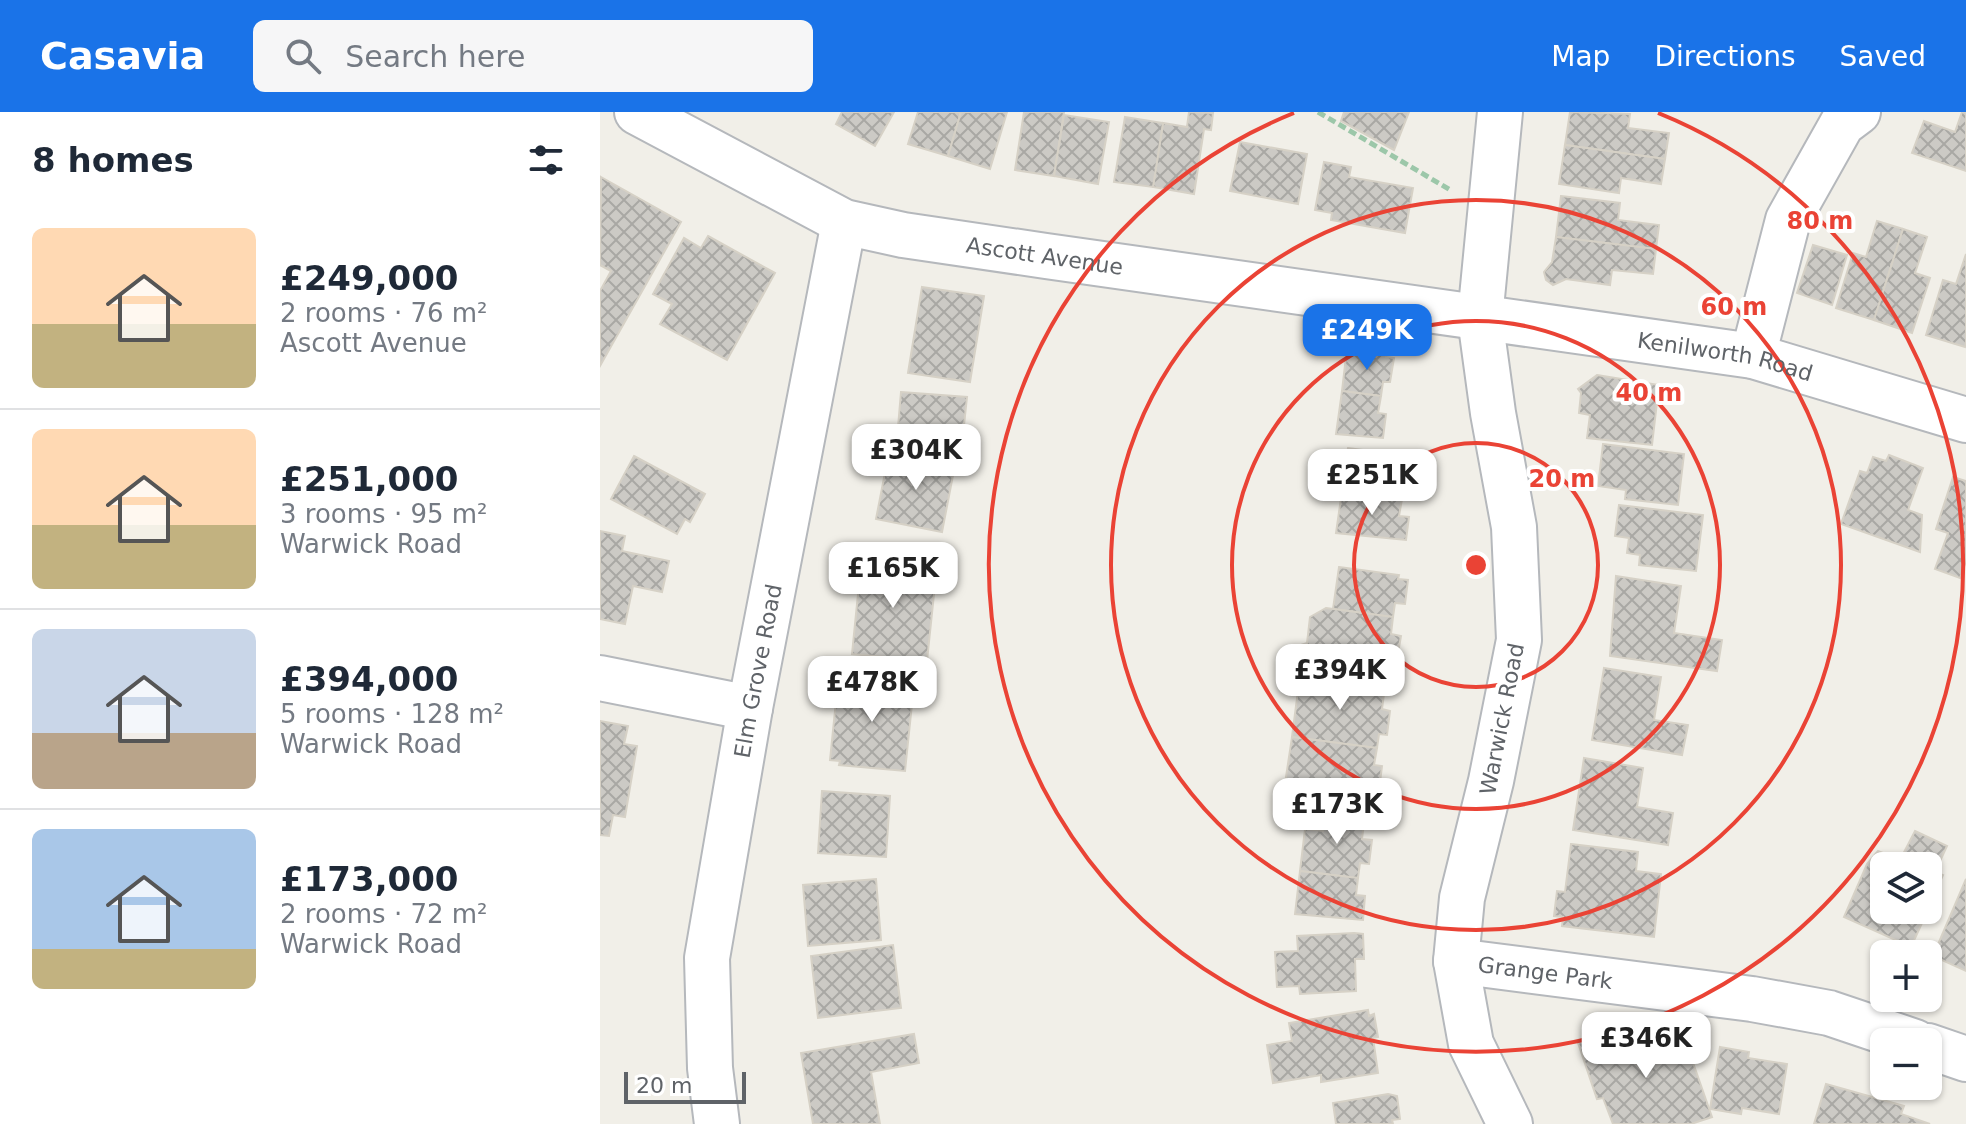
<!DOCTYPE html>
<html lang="en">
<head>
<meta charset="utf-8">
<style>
  :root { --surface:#fff; --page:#f6f6f7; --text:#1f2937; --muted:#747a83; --line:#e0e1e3; --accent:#1a73e8 }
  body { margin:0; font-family:"DejaVu Sans",sans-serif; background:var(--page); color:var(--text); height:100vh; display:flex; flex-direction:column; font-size:30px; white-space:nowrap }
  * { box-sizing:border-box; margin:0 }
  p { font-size:26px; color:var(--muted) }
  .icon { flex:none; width:44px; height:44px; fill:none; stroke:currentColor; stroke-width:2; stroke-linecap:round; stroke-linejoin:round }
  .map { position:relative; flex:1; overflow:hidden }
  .details { display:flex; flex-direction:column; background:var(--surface); width:600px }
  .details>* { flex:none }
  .controls { position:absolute; left:1270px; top:740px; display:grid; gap:16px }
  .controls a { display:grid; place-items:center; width:72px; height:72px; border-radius:12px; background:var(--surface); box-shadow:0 2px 6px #0004; font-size:40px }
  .scale { position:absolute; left:24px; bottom:20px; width:122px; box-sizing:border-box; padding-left:8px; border:4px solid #5f6368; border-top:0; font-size:22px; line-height:28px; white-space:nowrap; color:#5f6368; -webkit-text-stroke:6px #fff; paint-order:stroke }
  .price { position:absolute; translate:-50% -68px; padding:0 18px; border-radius:16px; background:#fff; color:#222; font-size:26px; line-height:52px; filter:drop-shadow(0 2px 4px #0008) }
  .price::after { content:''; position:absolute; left:50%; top:48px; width:24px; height:18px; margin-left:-12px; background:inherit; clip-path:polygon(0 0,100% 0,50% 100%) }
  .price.selected { background:var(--accent); color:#fff }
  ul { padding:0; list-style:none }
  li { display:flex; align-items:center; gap:24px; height:200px; padding:0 32px }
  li+li { border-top:2px solid var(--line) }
  li span { display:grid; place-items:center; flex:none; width:224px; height:160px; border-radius:12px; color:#555 }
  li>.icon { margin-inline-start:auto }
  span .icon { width:96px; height:96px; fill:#fffc; stroke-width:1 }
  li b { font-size:34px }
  h2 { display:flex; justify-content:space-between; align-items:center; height:96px; padding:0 32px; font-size:34px }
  header { display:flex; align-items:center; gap:48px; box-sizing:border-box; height:112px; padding:0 40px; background:var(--accent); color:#fff }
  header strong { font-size:38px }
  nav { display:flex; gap:44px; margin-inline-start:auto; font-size:28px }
  .search { width:560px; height:72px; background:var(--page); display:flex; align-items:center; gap:20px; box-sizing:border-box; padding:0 28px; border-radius:12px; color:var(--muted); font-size:30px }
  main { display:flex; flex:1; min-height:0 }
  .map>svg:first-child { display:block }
</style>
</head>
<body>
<header>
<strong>Casavia</strong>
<div class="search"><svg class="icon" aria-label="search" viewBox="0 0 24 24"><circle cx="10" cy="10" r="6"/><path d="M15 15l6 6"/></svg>Search here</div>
<nav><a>Map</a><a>Directions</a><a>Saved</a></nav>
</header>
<main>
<section class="details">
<h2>8 homes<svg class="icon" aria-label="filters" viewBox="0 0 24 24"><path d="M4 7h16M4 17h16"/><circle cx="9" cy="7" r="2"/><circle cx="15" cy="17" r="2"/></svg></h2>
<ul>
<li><span style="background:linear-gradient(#ffd9b3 60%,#c2b280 0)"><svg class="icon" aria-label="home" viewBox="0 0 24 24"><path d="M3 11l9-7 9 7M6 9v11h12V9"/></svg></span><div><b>£249,000</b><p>2 rooms · 76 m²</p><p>Ascott Avenue</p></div></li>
<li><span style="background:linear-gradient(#ffd9b3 60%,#c2b280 0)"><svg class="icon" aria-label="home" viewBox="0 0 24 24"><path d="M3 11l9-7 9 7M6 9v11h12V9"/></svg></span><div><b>£251,000</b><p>3 rooms · 95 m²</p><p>Warwick Road</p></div></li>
<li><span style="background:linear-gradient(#c9d6e8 65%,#b9a48a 0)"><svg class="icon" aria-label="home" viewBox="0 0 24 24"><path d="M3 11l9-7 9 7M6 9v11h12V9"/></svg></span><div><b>£394,000</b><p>5 rooms · 128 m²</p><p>Warwick Road</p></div></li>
<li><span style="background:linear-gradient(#a9c7e8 75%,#c2b280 0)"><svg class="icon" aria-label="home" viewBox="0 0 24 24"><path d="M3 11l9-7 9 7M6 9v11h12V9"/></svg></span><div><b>£173,000</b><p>2 rooms · 72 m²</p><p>Warwick Road</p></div></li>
</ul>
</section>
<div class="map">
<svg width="1366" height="1012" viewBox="0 0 1366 1012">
  <defs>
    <pattern id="building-cross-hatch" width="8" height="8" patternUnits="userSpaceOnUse" patternTransform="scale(2)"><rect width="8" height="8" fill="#cccac5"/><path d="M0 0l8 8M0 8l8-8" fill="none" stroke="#a9a8a4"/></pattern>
  </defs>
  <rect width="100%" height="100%" fill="#f1efe8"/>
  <g fill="url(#building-cross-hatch)" stroke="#d6d1c6" stroke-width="2">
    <polygon points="242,0 294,0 275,34 236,12"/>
    <polygon points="318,0 361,0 348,44 308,32"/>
    <polygon points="361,0 407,0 390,57 348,44"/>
    <polygon points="424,0 464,0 454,64 415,58"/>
    <polygon points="589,0 613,1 611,18 604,17 594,82 553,75 563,11 587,15"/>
    <polygon points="744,0 809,0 794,38 741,9"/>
    <polygon points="970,0 1030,2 1028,16 1069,21 1065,47 965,33"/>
    <polygon points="1362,0 1366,0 1366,59 1312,41 1324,9 1355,20"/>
    <polygon points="464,3 509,10 498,72 454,64"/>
    <polygon points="525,5 563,11 553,75 514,70"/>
    <polygon points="640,30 707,42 698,92 630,79"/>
    <polygon points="965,33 1065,47 1061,72 1021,66 1019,81 959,72"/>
    <polygon points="724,50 751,55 749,65 813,76 805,121 731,108 732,101 715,98"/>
    <polygon points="1,65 81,110 0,254 0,179 11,159 0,153"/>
    <polygon points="961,84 1020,91 1018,108 1059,113 1056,137 956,125"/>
    <polygon points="1277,109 1303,117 1274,208 1236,196 1253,141 1266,145"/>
    <polygon points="1303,117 1327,125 1315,161 1330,166 1312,221 1274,208"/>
    <polygon points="108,124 175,161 127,248 60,212 72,192 53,182 84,126 101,136"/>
    <polygon points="956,125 1056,137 1053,162 1012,158 1010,173 966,167 953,173 946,168 944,160 952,150"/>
    <polygon points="1213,133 1247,143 1232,193 1197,181"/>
    <polygon points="1366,142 1366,231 1365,235 1326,223 1343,168 1356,172"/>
    <polygon points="322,175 384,184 370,270 308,261"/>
    <polygon points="747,236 787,241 786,245 794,246 790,270 783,270 781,284 742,279"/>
    <polygon points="997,263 1059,273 1052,333 987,326 990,303 979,301 981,281 978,277"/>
    <polygon points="742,279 781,284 778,301 786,302 783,326 736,322"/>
    <polygon points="301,280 367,285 362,332 297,327"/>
    <polygon points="1003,332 1084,342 1078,393 1025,387 1026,378 998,374"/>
    <polygon points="748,336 808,344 807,350 816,351 813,374 804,372 802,387 742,379"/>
    <polygon points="289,340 355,353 342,420 276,407"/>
    <polygon points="1289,343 1323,356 1308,398 1322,403 1320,440 1241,412 1260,359 1267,361 1273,345 1286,349"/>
    <polygon points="34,344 105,382 90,410 85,407 77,422 11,387"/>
    <polygon points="1353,365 1366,369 1366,449 1360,466 1335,457 1348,421 1336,417"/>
    <polygon points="742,379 802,387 799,404 809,405 806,428 736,421"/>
    <polygon points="1019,393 1103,403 1096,459 1039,453 1040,443 1027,441 1029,426 1015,424"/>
    <polygon points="0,419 25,424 22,439 69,449 62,480 33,474 25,512 0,507"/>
    <polygon points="269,441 306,445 305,460 336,463 327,549 252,542 260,462 266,462"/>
    <polygon points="739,455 799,463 798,467 808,468 805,492 795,491 793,505 733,497"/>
    <polygon points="1016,464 1081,474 1074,521 1122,528 1117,559 1010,544"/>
    <polygon points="726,496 793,505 791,522 801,524 797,547 788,546 785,567 697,554 692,542 695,535 707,531 710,505"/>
    <polygon points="1004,556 1061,565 1054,608 1088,613 1082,643 992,628"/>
    <polygon points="700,563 785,574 782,597 790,599 787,623 779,622 777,636 692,625"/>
    <polygon points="248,567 314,573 305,659 239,653 240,649 230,648 238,569 247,570"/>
    <polygon points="0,609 28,614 24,632 37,634 25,705 13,703 9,724 0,723"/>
    <polygon points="692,625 777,636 774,653 782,654 779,678 767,678 764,695 683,685"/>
    <polygon points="984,646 1043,656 1037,695 1073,701 1068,733 973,718"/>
    <polygon points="222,679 290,684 286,745 218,741"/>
    <polygon points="725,699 765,703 762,727 772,728 769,752 760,751 758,766 700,759 705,717 723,719"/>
    <polygon points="1315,719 1347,734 1335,760 1343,763 1328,797 1328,754 1284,754 1284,798 1328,798 1311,835 1244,805 1267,752 1278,739 1300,748"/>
    <polygon points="971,732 1038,740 1036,759 1061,762 1054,825 962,814 963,805 954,804 957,779 965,780"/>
    <polygon points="700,759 758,766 756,783 765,784 763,808 695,802"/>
    <polygon points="276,767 281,828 208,834 203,773"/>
    <polygon points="1366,767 1366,859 1333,844"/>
    <polygon points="754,821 763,822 764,847 755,847 756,879 700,882 699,874 677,875 675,840 698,839 697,824"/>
    <polygon points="293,833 301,896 218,906 211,844"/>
    <polygon points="768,898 769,904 774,902 778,925 773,926 778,961 721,970 721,963 673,971 667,933 692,929 689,911"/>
    <polygon points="1058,919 1064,930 1083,922 1112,1005 1091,1012 1013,1012 1003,986 997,987 978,931 1005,922 1011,935"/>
    <polygon points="314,922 319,951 271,960 280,1012 213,1012 201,941"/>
    <polygon points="1120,935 1149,940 1148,946 1187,952 1179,1002 1142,996 1141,1002 1110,997"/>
    <polygon points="1226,972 1304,994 1301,1002 1330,1012 1214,1012"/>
    <polygon points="788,982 797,984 800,1007 792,1008 793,1012 736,1012 733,991"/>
  </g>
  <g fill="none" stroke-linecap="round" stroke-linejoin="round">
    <g stroke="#b5b8bc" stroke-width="48">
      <g id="minor">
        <path id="s1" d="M 37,0 L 244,110 L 303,123 L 446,144 L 1153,244 L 1366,308"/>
        <polyline points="900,0 880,206 893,301 914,415 919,528 891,669 862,786 856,849 871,932 910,1012"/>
        <polyline points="1153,244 1188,108 1242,12 1258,0"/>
        <polyline points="0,566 150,596"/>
        <path id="s2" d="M 856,849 L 1152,887 L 1229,901 L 1315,930"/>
        <polyline points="1328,934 1366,947"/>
        <path id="s3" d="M 117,1012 L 110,956 L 107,846 L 150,596 L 244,110"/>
      </g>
    </g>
    <polyline stroke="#9cc7a9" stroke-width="5" stroke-dasharray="8 4" stroke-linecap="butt" points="718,0 852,79"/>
    <use href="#minor" stroke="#fff" stroke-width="44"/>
  </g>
  <g fill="none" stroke="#ea4335" stroke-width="4">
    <circle cx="876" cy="453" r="122"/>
    <circle cx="876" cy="453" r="244"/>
    <circle cx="876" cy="453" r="365"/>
    <path d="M1058 1A487 487 0 1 1 694 1"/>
  </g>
  <g text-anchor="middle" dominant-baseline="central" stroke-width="8" stroke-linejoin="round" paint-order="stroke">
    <g font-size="22" fill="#5f6368" stroke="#fff">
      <text stroke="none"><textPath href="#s1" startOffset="438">Ascott Avenue</textPath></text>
      <text stroke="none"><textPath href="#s1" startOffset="1126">Kenilworth Road</textPath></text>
      <text stroke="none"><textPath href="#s3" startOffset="458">Elm Grove Road</textPath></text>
      <text transform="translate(902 607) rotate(-79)">Warwick Road</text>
      <text stroke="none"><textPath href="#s2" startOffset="90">Grange Park</textPath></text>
    </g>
  </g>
  <circle cx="876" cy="453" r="12" fill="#ea4335" stroke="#fff" stroke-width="4"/>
  <g font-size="24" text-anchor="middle" font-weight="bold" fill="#ea4335" stroke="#fff" stroke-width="8" stroke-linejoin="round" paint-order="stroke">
    <text x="1220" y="117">80 m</text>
    <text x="1134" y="203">60 m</text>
    <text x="1049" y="289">40 m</text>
    <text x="962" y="375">20 m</text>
  </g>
</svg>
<div class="controls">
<a><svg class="icon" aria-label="layers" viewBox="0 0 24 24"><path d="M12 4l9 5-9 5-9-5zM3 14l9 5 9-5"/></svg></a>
<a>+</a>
<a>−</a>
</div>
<div class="scale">20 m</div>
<b class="price selected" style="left:767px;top:260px">£249K</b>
<b class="price" style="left:316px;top:380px">£304K</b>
<b class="price" style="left:772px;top:405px">£251K</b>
<b class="price" style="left:293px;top:498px">£165K</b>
<b class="price" style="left:740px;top:600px">£394K</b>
<b class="price" style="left:272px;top:612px">£478K</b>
<b class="price" style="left:737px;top:734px">£173K</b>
<b class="price" style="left:1046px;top:968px">£346K</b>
</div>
</main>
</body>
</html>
